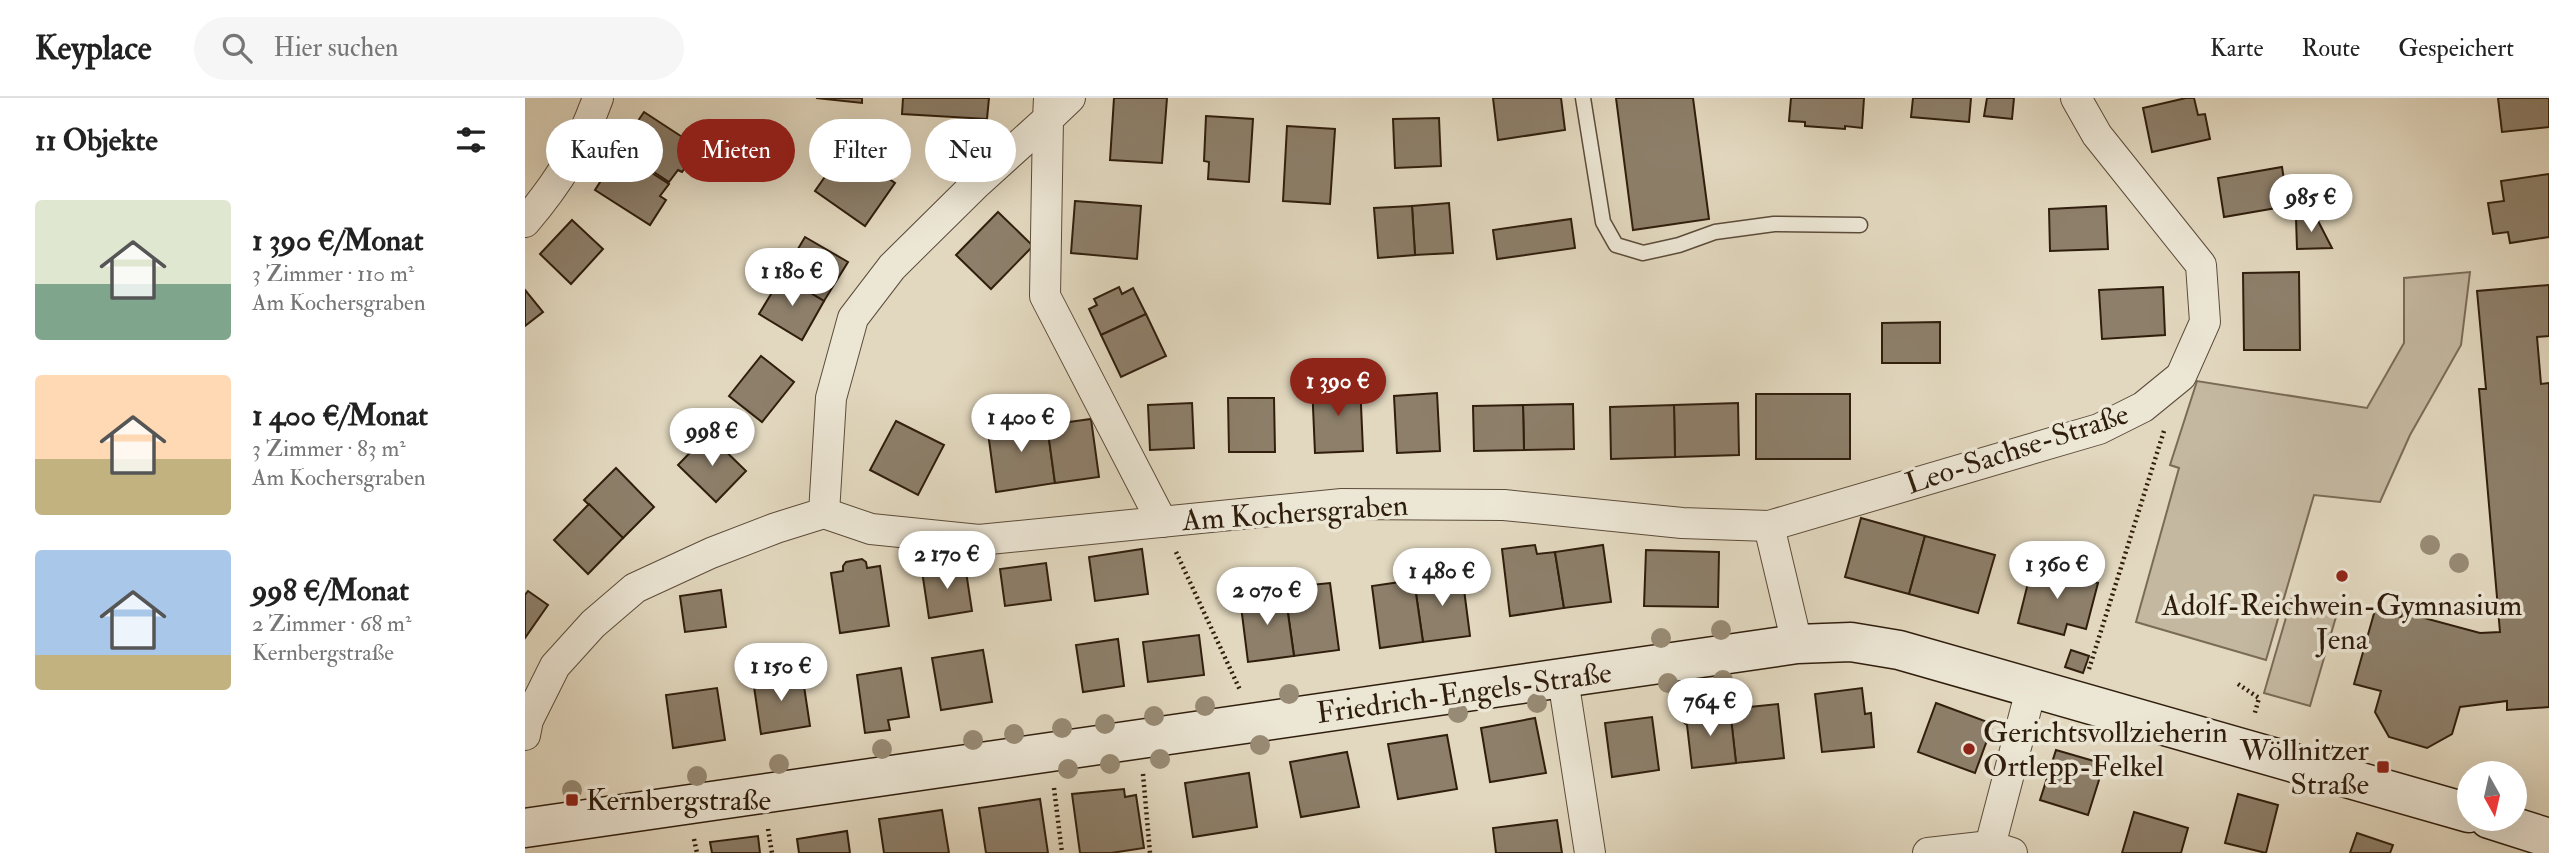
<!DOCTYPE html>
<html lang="de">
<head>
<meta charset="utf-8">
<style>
  :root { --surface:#fff; --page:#f6f6f6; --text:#222; --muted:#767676; --line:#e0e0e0; --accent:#8f2418 }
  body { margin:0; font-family:"IM FELL Double Pica",serif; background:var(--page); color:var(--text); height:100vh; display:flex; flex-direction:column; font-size:26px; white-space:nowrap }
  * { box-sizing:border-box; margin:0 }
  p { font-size:23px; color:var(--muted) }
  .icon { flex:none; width:38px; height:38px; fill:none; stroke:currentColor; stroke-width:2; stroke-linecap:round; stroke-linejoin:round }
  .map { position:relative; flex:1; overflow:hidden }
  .drawer { display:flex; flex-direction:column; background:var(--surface); width:525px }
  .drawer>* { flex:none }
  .hud { position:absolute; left:21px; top:21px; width:665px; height:63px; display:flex; gap:14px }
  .needle { width:46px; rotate:172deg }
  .tools { position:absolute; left:1932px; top:663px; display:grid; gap:14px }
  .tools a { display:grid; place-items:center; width:70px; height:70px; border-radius:50%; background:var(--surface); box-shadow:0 7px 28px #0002; font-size:35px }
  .price { position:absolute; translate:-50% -60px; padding:0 16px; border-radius:24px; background:#fff; color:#222; font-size:23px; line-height:46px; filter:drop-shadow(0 2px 4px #0008) }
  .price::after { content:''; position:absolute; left:50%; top:42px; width:21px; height:16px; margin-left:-10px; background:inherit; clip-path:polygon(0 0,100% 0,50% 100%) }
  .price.on { background:var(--accent); color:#fff }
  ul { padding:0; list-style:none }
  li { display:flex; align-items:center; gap:21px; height:175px; padding:0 35px }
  li span { display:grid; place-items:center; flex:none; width:196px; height:140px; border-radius:7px; color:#555 }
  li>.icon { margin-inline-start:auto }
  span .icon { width:84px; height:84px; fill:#fffc; stroke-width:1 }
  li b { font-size:30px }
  h2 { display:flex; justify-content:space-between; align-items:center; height:84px; padding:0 35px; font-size:30px }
  .tag { padding:0 24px; border-radius:32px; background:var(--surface); box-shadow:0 7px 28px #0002; font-size:24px; line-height:63px }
  .tag.on { background:var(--accent); color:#fff }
  header { display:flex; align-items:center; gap:42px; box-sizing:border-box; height:98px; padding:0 35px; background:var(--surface); border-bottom:2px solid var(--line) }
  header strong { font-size:33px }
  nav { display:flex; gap:38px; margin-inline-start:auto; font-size:24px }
  .search { width:490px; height:63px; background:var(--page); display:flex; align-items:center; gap:18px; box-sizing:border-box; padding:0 24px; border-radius:38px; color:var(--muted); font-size:26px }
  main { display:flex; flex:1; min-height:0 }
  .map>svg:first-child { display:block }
</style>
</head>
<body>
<header>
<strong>Keyplace</strong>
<div class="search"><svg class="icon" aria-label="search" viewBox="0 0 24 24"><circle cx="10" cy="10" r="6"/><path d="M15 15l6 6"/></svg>Hier suchen</div>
<nav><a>Karte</a><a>Route</a><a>Gespeichert</a></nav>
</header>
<main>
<section class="drawer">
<h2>11 Objekte<svg class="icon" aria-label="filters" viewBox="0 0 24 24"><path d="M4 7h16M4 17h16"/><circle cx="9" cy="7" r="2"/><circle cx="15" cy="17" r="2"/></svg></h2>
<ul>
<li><span style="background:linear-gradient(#dfe7d0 60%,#7fa58c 0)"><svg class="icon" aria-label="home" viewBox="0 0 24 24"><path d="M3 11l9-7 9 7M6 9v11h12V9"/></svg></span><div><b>1 390 €/Monat</b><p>3 Zimmer · 110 m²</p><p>Am Kochersgraben</p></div></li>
<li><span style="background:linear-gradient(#ffd9b3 60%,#c2b280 0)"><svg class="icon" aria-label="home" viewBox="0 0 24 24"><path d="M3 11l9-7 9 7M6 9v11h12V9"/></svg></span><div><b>1 400 €/Monat</b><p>3 Zimmer · 83 m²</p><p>Am Kochersgraben</p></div></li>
<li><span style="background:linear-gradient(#a9c7e8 75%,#c2b280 0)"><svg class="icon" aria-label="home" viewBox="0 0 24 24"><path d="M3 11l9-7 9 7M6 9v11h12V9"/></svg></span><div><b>998 €/Monat</b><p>2 Zimmer · 68 m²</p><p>Kernbergstraße</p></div></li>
</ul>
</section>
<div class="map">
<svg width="2024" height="755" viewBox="0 0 2024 755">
  <rect width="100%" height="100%" fill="#e2d8bf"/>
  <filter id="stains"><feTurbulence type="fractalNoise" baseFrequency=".00286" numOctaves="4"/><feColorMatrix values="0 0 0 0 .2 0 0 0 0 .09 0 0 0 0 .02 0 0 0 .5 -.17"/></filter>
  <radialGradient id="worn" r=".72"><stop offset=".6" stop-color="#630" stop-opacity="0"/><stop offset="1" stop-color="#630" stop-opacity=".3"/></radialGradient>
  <g fill="#c4b8a1" stroke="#7a6b57" stroke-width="2">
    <polygon points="1945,174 1936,247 1885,337 1855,404 1789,397 1741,562 1611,524 1654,370 1645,367 1672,283 1842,310 1879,245 1879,180"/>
    <polygon points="1767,499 1813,512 1785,608 1739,595"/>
  </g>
  <g fill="#8d7f6a" stroke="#301e0d" stroke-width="2">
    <polygon points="291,0 337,0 337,5"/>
    <polygon points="378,0 464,0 462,21 377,16"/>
    <polygon points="589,0 642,0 637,65 585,62"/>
    <polygon points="968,0 1036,0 1040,32 973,42"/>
    <polygon points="1091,0 1168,0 1184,121 1108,132"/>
    <polygon points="1266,0 1339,0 1337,30 1320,28 1320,31 1280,28 1280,24 1264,23"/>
    <polygon points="1388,0 1446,0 1444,24 1386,19"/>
    <polygon points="1462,0 1489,0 1487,21 1459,18"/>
    <polygon points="1661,0 1669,0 1673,17 1680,16 1685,41 1627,54 1618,10"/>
    <polygon points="1973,0 2024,0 2024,29 1977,34"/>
    <polygon points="119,14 174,50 157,74 153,72 144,84 100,55 109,43 102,39"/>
    <polygon points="681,18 728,21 724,84 683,81 684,64 679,63"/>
    <polygon points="914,20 916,68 870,70 868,21"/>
    <polygon points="762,28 810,31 805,106 758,103"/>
    <polygon points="320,50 370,85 340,128 290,93"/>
    <polygon points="99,57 144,86 135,98 141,102 125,127 70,92 86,67 91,69"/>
    <polygon points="1757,69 1763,108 1699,119 1693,80"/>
    <polygon points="2024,76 2024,139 1985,145 1983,134 1968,136 1963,105 1979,103 1976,83"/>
    <polygon points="550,103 616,108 612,161 546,155"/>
    <polygon points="924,105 928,155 890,157 887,108"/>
    <polygon points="887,108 890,157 853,160 849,110"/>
    <polygon points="1581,108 1583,151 1525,153 1524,111"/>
    <polygon points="473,114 508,148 466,191 431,157"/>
    <polygon points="1791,119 1807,150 1772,151 1771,120"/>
    <polygon points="1046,121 1050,150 972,161 968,132"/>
    <polygon points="47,122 78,151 46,186 15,156"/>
    <polygon points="280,139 323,164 299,203 257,178"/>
    <polygon points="1774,174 1775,252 1719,252 1718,175"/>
    <polygon points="257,178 299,203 277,242 234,216"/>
    <polygon points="2024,187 2024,238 2012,239 2016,286 2024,285 2024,609 1982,612 1982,603 1935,609 1927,636 1902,650 1864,639 1850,614 1856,593 1829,586 1850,512 1876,519 1877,514 1955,535 1975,534 1954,291 1961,291 1952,193"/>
    <polygon points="594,189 597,196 608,190 621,216 576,237 564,211 572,207 569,201"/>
    <polygon points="1638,189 1640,237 1577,241 1574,192"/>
    <polygon points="0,192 18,214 0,228"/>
    <polygon points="621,216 641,258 596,279 576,237"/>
    <polygon points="1415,224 1415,265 1357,265 1357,225"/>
    <polygon points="236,258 269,284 237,324 204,298"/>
    <polygon points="835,284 838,353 790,355 787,286"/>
    <polygon points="912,295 915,353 872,355 869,298"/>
    <rect x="1231" y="296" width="94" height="65"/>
    <polygon points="703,300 749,300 750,354 704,354"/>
    <polygon points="667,305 669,350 625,352 623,307"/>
    <polygon points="1213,305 1214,357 1150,359 1149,307"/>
    <polygon points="1048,306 1049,351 999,352 998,307"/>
    <polygon points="998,307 999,352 949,353 948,308"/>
    <polygon points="1149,307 1150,359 1086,361 1085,309"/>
    <polygon points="521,319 530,385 471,394 462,327"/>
    <polygon points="566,321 574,379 530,385 522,327"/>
    <polygon points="371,323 419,347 393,397 345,372"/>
    <polygon points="183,336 221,373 191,404 153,367"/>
    <polygon points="91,370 129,409 98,440 59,402"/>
    <polygon points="64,406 98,440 63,476 29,442"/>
    <polygon points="1336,420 1400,438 1384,496 1320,479"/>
    <polygon points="1400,438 1470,457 1453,515 1384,496"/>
    <polygon points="1010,447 1012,456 1030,454 1039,510 985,518 977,451"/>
    <polygon points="1078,447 1086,504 1039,510 1030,454"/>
    <polygon points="617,451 623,496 570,503 564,459"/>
    <polygon points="1121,452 1194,454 1193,509 1119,508"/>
    <polygon points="337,461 341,464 342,470 355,468 364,528 315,535 306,475 318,473 318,468 321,464"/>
    <polygon points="521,465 526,502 480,508 475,471"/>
    <polygon points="440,467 447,513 404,520 397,473"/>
    <polygon points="1507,469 1573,485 1561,531 1542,526 1539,537 1493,525"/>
    <polygon points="937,476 945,538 898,544 889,482"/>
    <polygon points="889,482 898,544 855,550 847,488"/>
    <polygon points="805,485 814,552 769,558 760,494 776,492 776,488"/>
    <polygon points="196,492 201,529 160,534 155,498"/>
    <polygon points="3,493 23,507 0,540 0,497"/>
    <polygon points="760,494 769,558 723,564 715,500"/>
    <polygon points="674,537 679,577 623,584 618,544"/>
    <polygon points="593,541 599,588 558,594 551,547"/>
    <polygon points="458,552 467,604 416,612 407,560"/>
    <polygon points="1546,552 1564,558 1558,575 1540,569"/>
    <polygon points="376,570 384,619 363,622 365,632 340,635 332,577"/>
    <polygon points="277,575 285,628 236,636 228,582"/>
    <polygon points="192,590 200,642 148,650 141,597"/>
    <polygon points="1337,590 1340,616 1346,615 1349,649 1297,654 1290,596"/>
    <polygon points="1411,605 1468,626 1450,675 1393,654"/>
    <polygon points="1253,606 1259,660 1211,665 1205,611"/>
    <polygon points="1167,610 1174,614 1205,611 1211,665 1167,670 1162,627 1156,622"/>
    <polygon points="1127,619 1134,672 1087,679 1080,625"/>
    <polygon points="1010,620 1021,675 965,684 956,630"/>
    <polygon points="922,637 932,691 873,701 863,646"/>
    <polygon points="1531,652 1579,666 1563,717 1515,702"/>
    <polygon points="822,654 834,709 776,719 765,664"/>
    <polygon points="724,675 732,729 668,739 660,685"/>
    <polygon points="599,691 600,699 611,697 619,750 586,755 555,755 547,696"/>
    <polygon points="1713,696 1753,707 1741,755 1700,745"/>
    <polygon points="515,701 523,755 461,755 454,710"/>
    <polygon points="417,712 424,755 359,755 354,721"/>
    <polygon points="1609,714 1663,730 1656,755 1597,755"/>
    <polygon points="1032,722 1037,755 971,755 968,730"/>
    <polygon points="322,733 325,755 274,755 272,741"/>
    <polygon points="1832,735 1868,747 1865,755 1825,755"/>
    <polygon points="233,738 235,755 187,755 185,744"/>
  </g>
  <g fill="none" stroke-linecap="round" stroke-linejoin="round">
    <g stroke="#5c4c3a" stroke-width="17">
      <polyline id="lane" points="1058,0 1078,124 1091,147 1118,155 1154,147 1190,134 1249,126 1335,127"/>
    </g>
    <g stroke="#5c4c3a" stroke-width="32">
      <g id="street">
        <polyline points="545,0 523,21 520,198 637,424"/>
        <path d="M 0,124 C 34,84 55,50 73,0"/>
        <polyline points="299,415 346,431 454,442 817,406 979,407 1157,425 1244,428"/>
        <polyline points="1272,546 1244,428 1574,331 1618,309 1656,278 1680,224 1676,167 1572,37 1551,0"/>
        <polyline points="1038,581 1065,755"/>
        <polyline points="0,637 3,622 30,568 68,526 110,490 186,455 251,430 299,415 306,300 328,220 367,169 451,86 523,21 524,0"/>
        <polyline points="1465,748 1507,588"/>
        <polyline points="1403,755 1465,748 1487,755"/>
      </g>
    </g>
    <g stroke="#301e0d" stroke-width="41">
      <g id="secondary">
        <polyline points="1964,721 2024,740"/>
        <polyline points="0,730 1272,546 1326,544 1374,552 1944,715"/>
      </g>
    </g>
    <g stroke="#301e0d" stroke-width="4.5" stroke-dasharray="2 3.5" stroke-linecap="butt">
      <polyline points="651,454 715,592"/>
      <polyline points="1564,571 1639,333"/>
      <polyline points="1713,586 1734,600 1729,618"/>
      <polyline points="618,676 625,755"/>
      <polyline points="529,690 537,755"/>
      <polyline points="243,731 247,755"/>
      <polyline points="169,741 172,755"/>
    </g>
    <use href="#lane" stroke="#ece6d5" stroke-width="14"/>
    <use href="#street" stroke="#ece6d5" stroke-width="30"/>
    <use href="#secondary" stroke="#ece6d5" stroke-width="38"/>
  </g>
  <g fill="#988b75">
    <circle cx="1905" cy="447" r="10"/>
    <circle cx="1934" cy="465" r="10"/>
    <circle cx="1196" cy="532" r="10"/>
    <circle cx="1136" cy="540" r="10"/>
    <circle cx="1198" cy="582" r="10"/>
    <circle cx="1143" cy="585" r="10"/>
    <circle cx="764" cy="596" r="10"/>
    <circle cx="1012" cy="605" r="10"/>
    <circle cx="680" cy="608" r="10"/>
    <circle cx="933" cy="615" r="10"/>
    <circle cx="629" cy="618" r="10"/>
    <circle cx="580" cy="626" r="10"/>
    <circle cx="537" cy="630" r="10"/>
    <circle cx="489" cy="636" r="10"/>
    <circle cx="448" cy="642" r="10"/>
    <circle cx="735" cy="647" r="10"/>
    <circle cx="357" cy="651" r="10"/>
    <circle cx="635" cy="661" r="10"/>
    <circle cx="254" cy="666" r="10"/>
    <circle cx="585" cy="666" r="10"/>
    <circle cx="543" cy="671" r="10"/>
    <circle cx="172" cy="678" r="10"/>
    <circle cx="47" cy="692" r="10"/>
  </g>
  <g fill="#8f2418" stroke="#ece6d5" stroke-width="2.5">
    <circle cx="1817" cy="478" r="7"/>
    <circle cx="1444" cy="651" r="7"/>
    <rect x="1851" y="662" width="14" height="14" rx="3.5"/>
    <rect x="40" y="695" width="14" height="14" rx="3.5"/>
  </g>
  <g text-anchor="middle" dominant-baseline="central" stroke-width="7" stroke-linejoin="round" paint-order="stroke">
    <g font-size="30" fill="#301e0d" stroke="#ece6d5">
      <text transform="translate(1492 351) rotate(-18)">Leo-Sachse-Straße</text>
      <text transform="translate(770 415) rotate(-4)">Am Kochersgraben</text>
      <text transform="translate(939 595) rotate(-8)">Friedrich-Engels-Straße</text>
    </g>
    <g font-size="30" fill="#301e0d" stroke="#ece6d5" text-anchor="start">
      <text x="1817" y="507" text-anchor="middle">Adolf-Reichwein-Gymnasium<tspan x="1817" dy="34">Jena</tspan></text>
      <text x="1458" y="634">Gerichtsvollzieherin<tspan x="1458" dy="34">Ortlepp-Felkel</tspan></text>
      <text x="1844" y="652" text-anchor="end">Wöllnitzer<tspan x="1844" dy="34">Straße</tspan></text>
      <text x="61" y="702">Kernbergstraße</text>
    </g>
  </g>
  <rect width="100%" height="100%" filter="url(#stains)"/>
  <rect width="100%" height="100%" fill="url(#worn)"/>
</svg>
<div class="tools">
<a><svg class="needle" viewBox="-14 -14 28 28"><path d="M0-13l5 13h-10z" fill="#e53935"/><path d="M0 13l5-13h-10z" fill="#767676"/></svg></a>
</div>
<b class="price" style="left:1786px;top:136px">985 €</b>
<b class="price" style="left:267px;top:210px">1 180 €</b>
<b class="price on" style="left:813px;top:320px">1 390 €</b>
<b class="price" style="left:496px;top:356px">1 400 €</b>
<b class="price" style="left:187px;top:370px">998 €</b>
<b class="price" style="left:422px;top:493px">2 170 €</b>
<b class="price" style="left:1532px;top:503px">1 360 €</b>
<b class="price" style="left:917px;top:510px">1 480 €</b>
<b class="price" style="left:742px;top:529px">2 070 €</b>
<b class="price" style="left:256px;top:605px">1 150 €</b>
<b class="price" style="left:1185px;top:640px">764 €</b>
<div class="hud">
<a class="tag">Kaufen</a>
<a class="tag on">Mieten</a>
<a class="tag">Filter</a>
<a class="tag">Neu</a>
</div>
</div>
</main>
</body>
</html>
